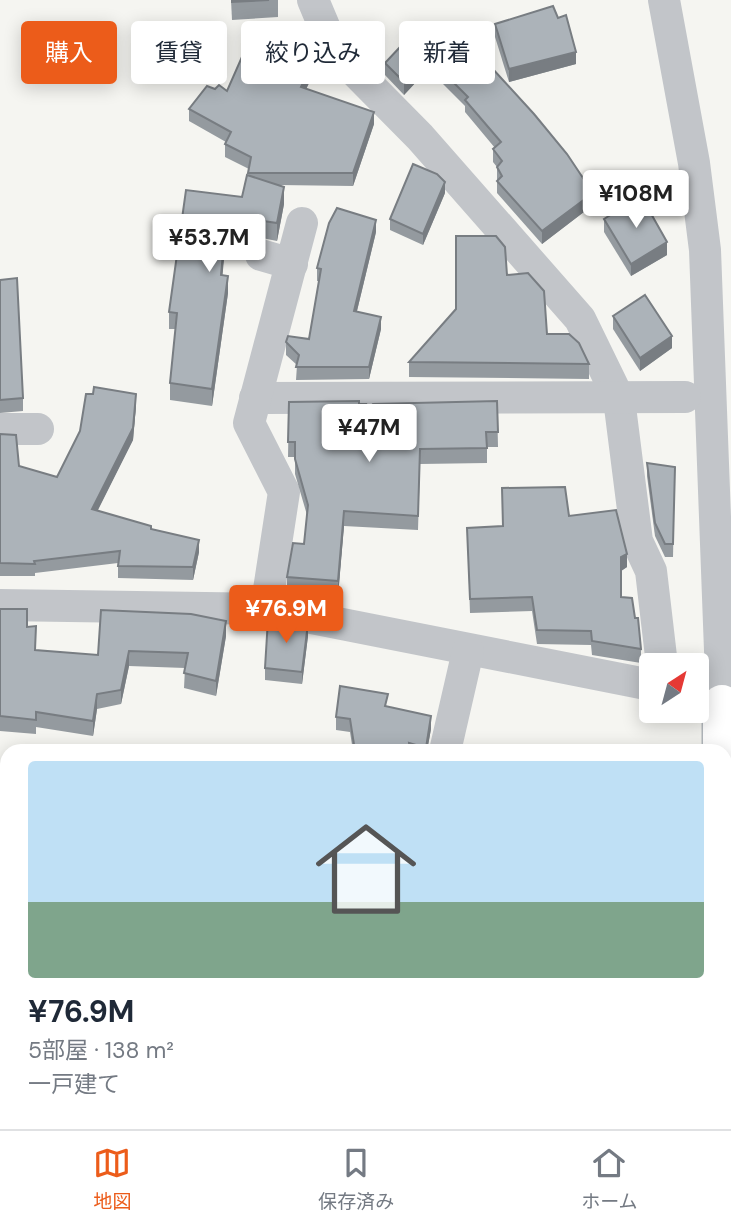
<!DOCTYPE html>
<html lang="ja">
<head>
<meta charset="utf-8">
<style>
  :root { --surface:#fff; --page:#f6f6f7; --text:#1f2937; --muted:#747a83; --line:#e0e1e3; --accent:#ec5c1a }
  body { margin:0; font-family:"DM Sans","Noto Sans JP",sans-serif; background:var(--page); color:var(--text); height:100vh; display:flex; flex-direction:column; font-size:26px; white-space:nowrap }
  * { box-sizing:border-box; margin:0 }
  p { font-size:23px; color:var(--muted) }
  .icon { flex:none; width:38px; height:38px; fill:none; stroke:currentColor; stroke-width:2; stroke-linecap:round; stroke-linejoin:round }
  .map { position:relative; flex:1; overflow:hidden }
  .sheet { position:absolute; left:0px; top:744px; width:732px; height:387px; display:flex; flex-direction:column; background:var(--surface); border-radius:21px 21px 0 0; box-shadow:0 4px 18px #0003 }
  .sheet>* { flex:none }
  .top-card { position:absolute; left:21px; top:21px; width:690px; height:63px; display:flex; gap:14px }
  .needle { width:46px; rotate:36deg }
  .fabs { position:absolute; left:639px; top:653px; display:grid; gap:14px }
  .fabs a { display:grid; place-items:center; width:70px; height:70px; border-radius:7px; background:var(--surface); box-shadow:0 4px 18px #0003; font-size:35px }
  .price { position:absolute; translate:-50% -60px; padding:0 16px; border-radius:7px; background:#fff; color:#222; font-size:23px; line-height:46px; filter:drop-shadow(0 2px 4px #0008) }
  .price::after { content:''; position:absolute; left:50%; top:42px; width:21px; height:16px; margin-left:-10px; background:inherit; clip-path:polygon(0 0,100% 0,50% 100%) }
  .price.current { background:var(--accent); color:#fff }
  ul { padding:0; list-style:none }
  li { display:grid; align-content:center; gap:14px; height:371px; padding:0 28px }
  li+li { border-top:2px solid var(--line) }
  li span { display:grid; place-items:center; height:217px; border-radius:7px; color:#555 }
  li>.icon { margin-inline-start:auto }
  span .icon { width:126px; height:126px; fill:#fffc; stroke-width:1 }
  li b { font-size:30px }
  .chip { padding:0 24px; border-radius:7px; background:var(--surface); box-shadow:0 4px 18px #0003; font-size:24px; line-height:63px }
  .chip.current { background:var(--accent); color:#fff }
  .tab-bar { display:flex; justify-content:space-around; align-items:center; height:98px; border-top:2px solid var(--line); background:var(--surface); font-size:19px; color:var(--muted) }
  .tab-bar a { display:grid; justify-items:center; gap:4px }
  .tab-bar .current { color:var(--accent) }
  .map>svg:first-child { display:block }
</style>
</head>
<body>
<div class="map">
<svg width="731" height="1129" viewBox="0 0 731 1129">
  <rect width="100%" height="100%" fill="#f5f5f1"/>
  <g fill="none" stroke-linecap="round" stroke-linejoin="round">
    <g stroke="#b4b9be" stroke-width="41">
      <g id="secondary">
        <polyline points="722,751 722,704"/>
        <polyline points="261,1129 312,1124"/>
        <polyline points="718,1129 719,1124"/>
      </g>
    </g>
    <g stroke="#c2c5c9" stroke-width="32">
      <polyline points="313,0 334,50 420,137 580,319 619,399 637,541 651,571 662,665"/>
      <polyline points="664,0 694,163 705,250 722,704"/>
      <polyline points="261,255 292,264"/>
      <polyline points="255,398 685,397"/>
      <polyline points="0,429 38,429"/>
      <polyline points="0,605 266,609 651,685"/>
      <polyline points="266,609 284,492 249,423 302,223"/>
      <polyline points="445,751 468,651"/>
      <polyline points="577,1124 577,1129"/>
    </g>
    <use href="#secondary" stroke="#fff" stroke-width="38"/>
  </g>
  <g fill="#949a9f">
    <polygon points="231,0 278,0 278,17 232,20"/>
    <polygon points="495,24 576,64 509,82 495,37"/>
    <polygon points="437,56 593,205 542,244 497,193 497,167 493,162 493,149 495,148 465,112 465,106 432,73 432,65 404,95 385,75 385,63"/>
    <polygon points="299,63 309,83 306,89 374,124 353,186 279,185 284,204 277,241 257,237 249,241 226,237 222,275 228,293 212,406 170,400 170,383 176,329 169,329 169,312 186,190 242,197 248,176 249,169 225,157 225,144 226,142 189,121 189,109 215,89 227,91"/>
    <polygon points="445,193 423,245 390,230 390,219"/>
    <polygon points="604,219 667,255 631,276 604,232"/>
    <polygon points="376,232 357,311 381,329 369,379 296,380 297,365 286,355 286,342 309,339 319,281 317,281 317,268"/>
    <polygon points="507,275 547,334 589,364 589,379 409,377 409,362"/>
    <polygon points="0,280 23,398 23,411 0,413"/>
    <polygon points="613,316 672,348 640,371 613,329"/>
    <polygon points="497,401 498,447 487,447 487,463 420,464 418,530 344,526 338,596 287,592 287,577 304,544 307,515 295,474 295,457 288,457 289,402 359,404 366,412"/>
    <polygon points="136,406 133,440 97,511 151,530 199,552 193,580 118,578 118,563 35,573 35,576 0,576 0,434 19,466 57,477"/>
    <polygon points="647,463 675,467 673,557 665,557 655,536 647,476"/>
    <polygon points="569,516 627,567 621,571 621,597 635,618 641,649 641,663 592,655 591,645 537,644 532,611 470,613 467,528 503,526"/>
    <polygon points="0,609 27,627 35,650 98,655 226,636 216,696 184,688 185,668 129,666 121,704 97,709 93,736 36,727 36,734 0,731"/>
    <polygon points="308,636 302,684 265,680 265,668"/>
    <polygon points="388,707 431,729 427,751 353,751 350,732 336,730 336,717"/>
    <rect x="0" y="986" width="7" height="88"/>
  </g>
  <g fill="#787d82">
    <polygon points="437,47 437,60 432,61 432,65 404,95 404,82"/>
    <polygon points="576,52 576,64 509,82 509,69"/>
    <polygon points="309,71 309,83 301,100 301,87"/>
    <polygon points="374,112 374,124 353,186 353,173"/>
    <polygon points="445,182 445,193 423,245 423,234"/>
    <polygon points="284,187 284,204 277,241 277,223"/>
    <polygon points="593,193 593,205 542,244 542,231"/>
    <polygon points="226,220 226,237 221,292 221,275"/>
    <polygon points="257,220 257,237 249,241 249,224"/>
    <polygon points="376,220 376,232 354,323 354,311"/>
    <polygon points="667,242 667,255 631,276 631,264"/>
    <polygon points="228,276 228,293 212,406 212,389"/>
    <polygon points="381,317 381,329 369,379 369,367"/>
    <polygon points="672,336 672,348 640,371 640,358"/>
    <polygon points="136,394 136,406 133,440 92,522 92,509"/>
    <polygon points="344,511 344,526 338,596 338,581"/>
    <polygon points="199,540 199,552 193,580 193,567"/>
    <polygon points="627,554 627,567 621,571 621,557"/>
    <polygon points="226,621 226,636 216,696 216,681"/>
    <polygon points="308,623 308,636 302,684 302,672"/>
    <polygon points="129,651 129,666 121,704 121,690"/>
    <polygon points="97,694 97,709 93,736 93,721"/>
    <polygon points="431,716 431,729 427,751 426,751"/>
    <polygon points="7,955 7,971 0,982 0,966"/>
  </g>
  <g fill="#acb3b9" stroke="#787d82" stroke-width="2">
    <polygon points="232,0 269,0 232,2"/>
    <polygon points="553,6 558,18 566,15 576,52 509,69 495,24"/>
    <polygon points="417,29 437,47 404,82 385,63"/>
    <polygon points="460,33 534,114 567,154 593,193 542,231 497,181 502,176 497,167 502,161 493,149 501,142 465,100 468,97 432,61"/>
    <polygon points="249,41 299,56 298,62 309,71 301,87 374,112 353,173 248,173 251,157 225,144 231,132 189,109 207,86 215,89 219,85 227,91"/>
    <polygon points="413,164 437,174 445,182 423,234 390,219"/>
    <polygon points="247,175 284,187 277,223 257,220 249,224 226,220 221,275 228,276 212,389 170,383 177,313 169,312 186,190 242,197"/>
    <polygon points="641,196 667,242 631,264 604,219"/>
    <polygon points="337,208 376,220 354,311 381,317 369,367 296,367 299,355 286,342 288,336 309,339 321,269 317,268 329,223"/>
    <polygon points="456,236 496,236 505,247 507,275 528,273 544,291 547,334 569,334 579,343 589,364 409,362 456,309"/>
    <polygon points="17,278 23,398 0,400 0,280"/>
    <polygon points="645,295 672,336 640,358 613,316"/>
    <polygon points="94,387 136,394 133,428 92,509 151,526 151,529 199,540 193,567 118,566 120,551 34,561 35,564 0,563 0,434 16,435 19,466 57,477 80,431 86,394 93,394"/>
    <polygon points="359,401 359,404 366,404 363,415 373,404 497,401 498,432 486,432 487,448 420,449 418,516 344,511 338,581 287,577 293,543 304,544 308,505 295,459 295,442 288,442 289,402"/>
    <polygon points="647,463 675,467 673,544 665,544 655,523"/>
    <polygon points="565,487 569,516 616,510 627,554 621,557 621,597 632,598 635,618 638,618 641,649 592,641 591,631 537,630 532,597 470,599 467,528 503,526 502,488"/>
    <polygon points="0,609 27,609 27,627 36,626 35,650 98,655 101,610 191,614 226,621 216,681 184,673 188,653 129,651 121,690 97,694 93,721 36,712 36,720 0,716"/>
    <polygon points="268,619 308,623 302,672 265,668"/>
    <polygon points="340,686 388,694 385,706 431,716 426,748 409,743 410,751 355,751 350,719 336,717"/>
    <polygon points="0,779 7,779 7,955 0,966"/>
    <rect x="0" y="986" width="7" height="70"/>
    <polygon points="482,1124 507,1124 508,1129 554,1127 554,1129 435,1129 434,1127"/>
  </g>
</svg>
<div class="fabs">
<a><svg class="needle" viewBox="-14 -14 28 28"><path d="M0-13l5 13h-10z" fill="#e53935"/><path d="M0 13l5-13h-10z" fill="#747a83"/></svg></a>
</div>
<b class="price" style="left:636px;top:230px">¥108M</b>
<b class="price" style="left:209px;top:274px">¥53.7M</b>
<b class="price" style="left:369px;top:464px">¥47M</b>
<b class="price current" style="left:286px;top:645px">¥76.9M</b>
<div class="top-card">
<a class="chip current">購入</a>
<a class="chip">賃貸</a>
<a class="chip">絞り込み</a>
<a class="chip">新着</a>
</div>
<section class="sheet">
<ul>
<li><span style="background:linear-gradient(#bfe0f5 65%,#7fa58c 0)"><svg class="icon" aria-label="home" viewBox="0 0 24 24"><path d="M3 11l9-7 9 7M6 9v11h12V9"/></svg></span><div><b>¥76.9M</b><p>5部屋 · 138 m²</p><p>一戸建て</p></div></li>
</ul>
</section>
</div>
<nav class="tab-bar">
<a class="current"><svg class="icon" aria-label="map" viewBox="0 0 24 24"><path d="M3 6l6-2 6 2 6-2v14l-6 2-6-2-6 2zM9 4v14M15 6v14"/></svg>地図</a>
<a><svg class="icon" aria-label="saved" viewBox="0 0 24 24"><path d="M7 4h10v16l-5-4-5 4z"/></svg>保存済み</a>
<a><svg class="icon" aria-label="home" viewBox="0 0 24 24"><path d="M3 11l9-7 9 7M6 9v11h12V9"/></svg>ホーム</a>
</nav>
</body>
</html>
